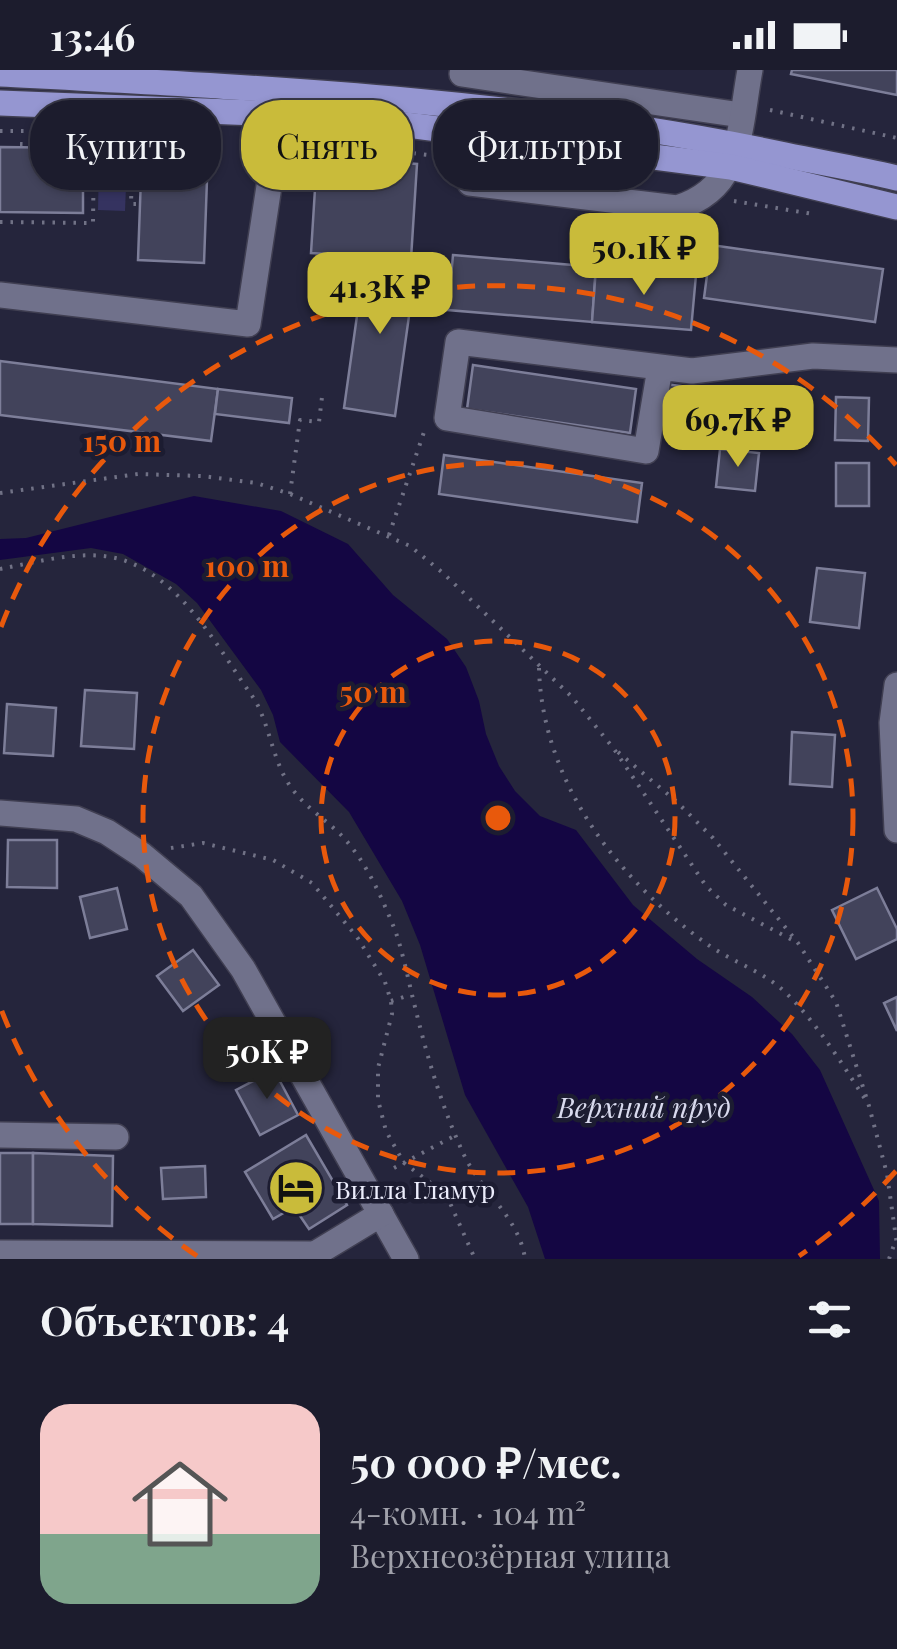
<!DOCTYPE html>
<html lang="ru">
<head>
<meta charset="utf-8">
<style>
  :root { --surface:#1c1c2d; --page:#292939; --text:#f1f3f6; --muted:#a0a1aa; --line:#3a3a49; --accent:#c9bb3a }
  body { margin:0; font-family:"Playfair Display",serif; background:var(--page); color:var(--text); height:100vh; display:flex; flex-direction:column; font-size:38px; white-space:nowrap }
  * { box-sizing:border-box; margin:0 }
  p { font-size:32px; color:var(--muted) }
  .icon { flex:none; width:55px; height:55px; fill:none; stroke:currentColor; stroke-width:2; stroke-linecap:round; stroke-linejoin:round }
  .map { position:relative; height:1189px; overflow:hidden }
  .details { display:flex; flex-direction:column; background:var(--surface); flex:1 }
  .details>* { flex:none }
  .hud { position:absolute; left:30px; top:30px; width:838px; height:90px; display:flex; gap:20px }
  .price { position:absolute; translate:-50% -85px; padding:0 22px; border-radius:20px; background:var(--accent); color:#111; font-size:32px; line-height:65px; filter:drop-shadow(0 2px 5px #0008) }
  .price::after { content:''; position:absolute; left:50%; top:60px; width:30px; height:22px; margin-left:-15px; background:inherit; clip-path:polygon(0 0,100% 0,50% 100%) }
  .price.selected { background:#222; color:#fff }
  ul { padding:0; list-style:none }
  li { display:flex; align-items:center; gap:30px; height:250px; padding:0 40px }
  li span { display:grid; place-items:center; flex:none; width:280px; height:200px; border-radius:30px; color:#555 }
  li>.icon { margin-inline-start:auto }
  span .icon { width:120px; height:120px; fill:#fffc; stroke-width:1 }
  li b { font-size:42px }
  h2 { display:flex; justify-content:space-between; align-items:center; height:120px; padding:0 40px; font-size:42px }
  .tag { padding:0 35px; border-radius:40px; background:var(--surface); box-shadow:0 2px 8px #0004,0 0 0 2px var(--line); font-size:35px; line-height:90px }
  .tag.selected { background:var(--accent); color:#111 }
  .status { display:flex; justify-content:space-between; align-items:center; height:70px; padding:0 50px; background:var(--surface); direction:ltr }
  .status svg { height:28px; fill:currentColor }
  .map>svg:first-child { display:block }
</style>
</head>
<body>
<div class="status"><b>13:46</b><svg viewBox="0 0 49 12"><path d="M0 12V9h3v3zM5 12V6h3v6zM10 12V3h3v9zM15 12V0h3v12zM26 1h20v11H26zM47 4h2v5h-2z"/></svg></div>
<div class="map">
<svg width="897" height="1189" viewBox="0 0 897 1189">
  <rect width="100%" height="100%" fill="#25253c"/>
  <polygon fill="#353360" points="99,90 127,91 125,141 98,140"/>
  <polygon fill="#140643" points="194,426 281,441 348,474 393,525 447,569 466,597 479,631 486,664 499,696 515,721 540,746 576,760 633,835 697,889 752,927 792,964 820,1000 879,1131 880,1189 545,1189 528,1137 465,1025 420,875 402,831 349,742 280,672 273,645 261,620 197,533 176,514 123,484 91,478 0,490 0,469 26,468"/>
  <g fill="#42435b" stroke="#7d7e99" stroke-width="2.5">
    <polygon points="792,0 897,0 897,25 791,4"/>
    <polygon points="0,77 83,78 83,143 0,142"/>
    <polygon points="142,79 208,82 204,193 138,190"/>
    <polygon points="317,87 417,94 411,189 311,183"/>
    <polygon points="711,175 883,199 875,252 704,228"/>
    <polygon points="453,185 596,197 592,252 448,240"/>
    <polygon points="365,189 416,196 395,346 344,338"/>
    <polygon points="596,197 696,205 691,260 592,252"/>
    <polygon points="0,291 218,319 211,371 0,345"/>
    <polygon points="473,295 636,319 630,363 467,339"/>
    <polygon points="665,314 743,324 741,343 663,333"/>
    <polygon points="218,319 292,328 289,353 215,344"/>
    <polygon points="836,327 869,328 868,371 835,370"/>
    <polygon points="720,379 759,383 755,421 716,417"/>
    <polygon points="444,385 642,413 637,452 439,424"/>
    <rect x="836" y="393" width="33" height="43"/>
    <polygon points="817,498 865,503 859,558 810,552"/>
    <polygon points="85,620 137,623 134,679 81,676"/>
    <polygon points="7,634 56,638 53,686 4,683"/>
    <polygon points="792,662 835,665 832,717 790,714"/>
    <polygon points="8,770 57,770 57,818 7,817"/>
    <polygon points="117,818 127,859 90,868 80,827"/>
    <polygon points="877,818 897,859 897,869 856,889 832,840"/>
    <polygon points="193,880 219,915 183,941 157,906"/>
    <polygon points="897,927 897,961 884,933"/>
    <polygon points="274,1000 298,1045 260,1065 236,1020"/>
    <polygon points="306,1065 347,1135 309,1159 294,1137 273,1149 245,1102"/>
    <rect x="0" y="1083" width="33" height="71"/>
    <polygon points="33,1083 113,1086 112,1156 33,1154"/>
    <polygon points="205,1096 206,1127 163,1129 161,1098"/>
  </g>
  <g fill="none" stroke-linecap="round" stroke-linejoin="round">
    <g stroke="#403f52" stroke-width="28">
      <g id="minor">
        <polyline points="462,4 741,45"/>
        <path d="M 470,113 L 677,138 C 743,118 739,58 750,0"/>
        <polyline points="0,225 248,254 280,44"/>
        <polyline points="660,298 646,381 447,348 458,272 692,301 813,286 897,290"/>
        <polyline points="897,615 892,653 897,760"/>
        <polyline points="0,743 76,749 107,762 142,785 191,826 243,899 406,1189"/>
        <polyline points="0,1065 116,1067"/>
        <polyline points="0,1183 315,1184"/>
        <polyline points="312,1189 315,1184 381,1144"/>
      </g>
    </g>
    <g stroke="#403f52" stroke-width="28">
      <g id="major">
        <path d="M 0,4 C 263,18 527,30 785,85 C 823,93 860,99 897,108"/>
        <polyline points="0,33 280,44 415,56 731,97 897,137"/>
      </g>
    </g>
    <g stroke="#717286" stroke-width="4" stroke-dasharray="2.5 8" stroke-linecap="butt">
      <polyline points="770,40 897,68"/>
      <polyline points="0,61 44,61"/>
      <polyline points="133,63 131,134 140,134"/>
      <polyline points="403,82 463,89"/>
      <polyline points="94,112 132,113"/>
      <polyline points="734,131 813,144"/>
      <polyline points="0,152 93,153 94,76 20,74"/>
      <polyline points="0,423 138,404 202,406 256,413 290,424 410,476 443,503 572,627 614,679 706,816 726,835 798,873"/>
      <polyline points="290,424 300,350 319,352 322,327"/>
      <polyline points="389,465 424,362"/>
      <path d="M 0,499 C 38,492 85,478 123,490 C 184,510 220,582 255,630 C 271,659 273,694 293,720 C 306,737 323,748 338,762 C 365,788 381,826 395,860 C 404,886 409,914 416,941 C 428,990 443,1040 464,1085 C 481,1121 520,1149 525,1189"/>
      <path d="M 539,598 C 542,712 618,810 707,874 C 732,892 763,901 785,922 C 818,954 842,994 867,1032"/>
      <polyline points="618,682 677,732 713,768 798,873 836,932 869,1036 887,1104 897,1175"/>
      <polyline points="171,778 203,773 273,790 312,813 357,867 385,912 391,931 392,944 378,998 378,1030 386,1061 404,1093 432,1114 450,1133 475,1189"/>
      <polyline points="391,931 410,925"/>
      <polyline points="394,1098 456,1065"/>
      <polyline points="889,1189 894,1175"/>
    </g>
    <use href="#minor" stroke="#70718b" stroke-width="25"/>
    <use href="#major" stroke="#9596d1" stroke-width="25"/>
  </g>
  <g fill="none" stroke="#e8590c" stroke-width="5" stroke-dasharray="18 12">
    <circle cx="498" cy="748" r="177"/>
    <circle cx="498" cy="748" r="355"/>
    <path d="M896 1101A532 532 0 0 1 799 1186M197 1186A532 532 0 0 1 1 939M1 557A532 532 0 0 1 896 395"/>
  </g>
  <defs>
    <g id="hotel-disc" transform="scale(2.875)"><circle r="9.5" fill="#c9bb3a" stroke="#1c1c31"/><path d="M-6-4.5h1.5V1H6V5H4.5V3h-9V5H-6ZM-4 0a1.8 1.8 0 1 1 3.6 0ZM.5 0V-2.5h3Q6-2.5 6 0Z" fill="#111"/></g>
  </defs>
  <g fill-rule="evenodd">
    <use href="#hotel-disc" x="296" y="1118"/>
  </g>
  <g text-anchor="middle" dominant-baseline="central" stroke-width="9" stroke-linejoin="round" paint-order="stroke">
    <g font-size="25" fill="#ecedfc" stroke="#1c1c31" text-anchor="start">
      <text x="335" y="1118">Вилла Гламур</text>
    </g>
    <g font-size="28" font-style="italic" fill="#d9daee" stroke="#1c1c31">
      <text x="644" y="1036">Верхний пруд</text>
    </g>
  </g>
  <circle cx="498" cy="748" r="15" fill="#e8590c" stroke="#1c1c31" stroke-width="5"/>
  <g font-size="30" text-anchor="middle" font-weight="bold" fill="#e8590c" stroke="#1c1c31" stroke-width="9" stroke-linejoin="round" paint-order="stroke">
    <text x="122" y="382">150 m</text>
    <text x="247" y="507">100 m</text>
    <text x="373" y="633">50 m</text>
  </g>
</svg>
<b class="price" style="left:644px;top:228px">50.1K ₽</b>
<b class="price" style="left:380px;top:267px">41.3K ₽</b>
<b class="price" style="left:738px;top:400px">69.7K ₽</b>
<b class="price selected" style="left:267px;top:1032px">50K ₽</b>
<div class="hud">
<a class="tag">Купить</a>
<a class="tag selected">Снять</a>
<a class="tag">Фильтры</a>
</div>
</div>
<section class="details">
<h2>Объектов: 4<svg class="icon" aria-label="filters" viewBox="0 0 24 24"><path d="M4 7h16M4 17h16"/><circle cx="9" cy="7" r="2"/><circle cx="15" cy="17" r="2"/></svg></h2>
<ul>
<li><span style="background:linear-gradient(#f6c9c9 65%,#7fa58c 0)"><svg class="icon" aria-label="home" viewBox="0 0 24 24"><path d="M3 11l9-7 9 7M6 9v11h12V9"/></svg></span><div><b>50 000 ₽/мес.</b><p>4-комн. · 104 m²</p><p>Верхнеозёрная улица</p></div></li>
</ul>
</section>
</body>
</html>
